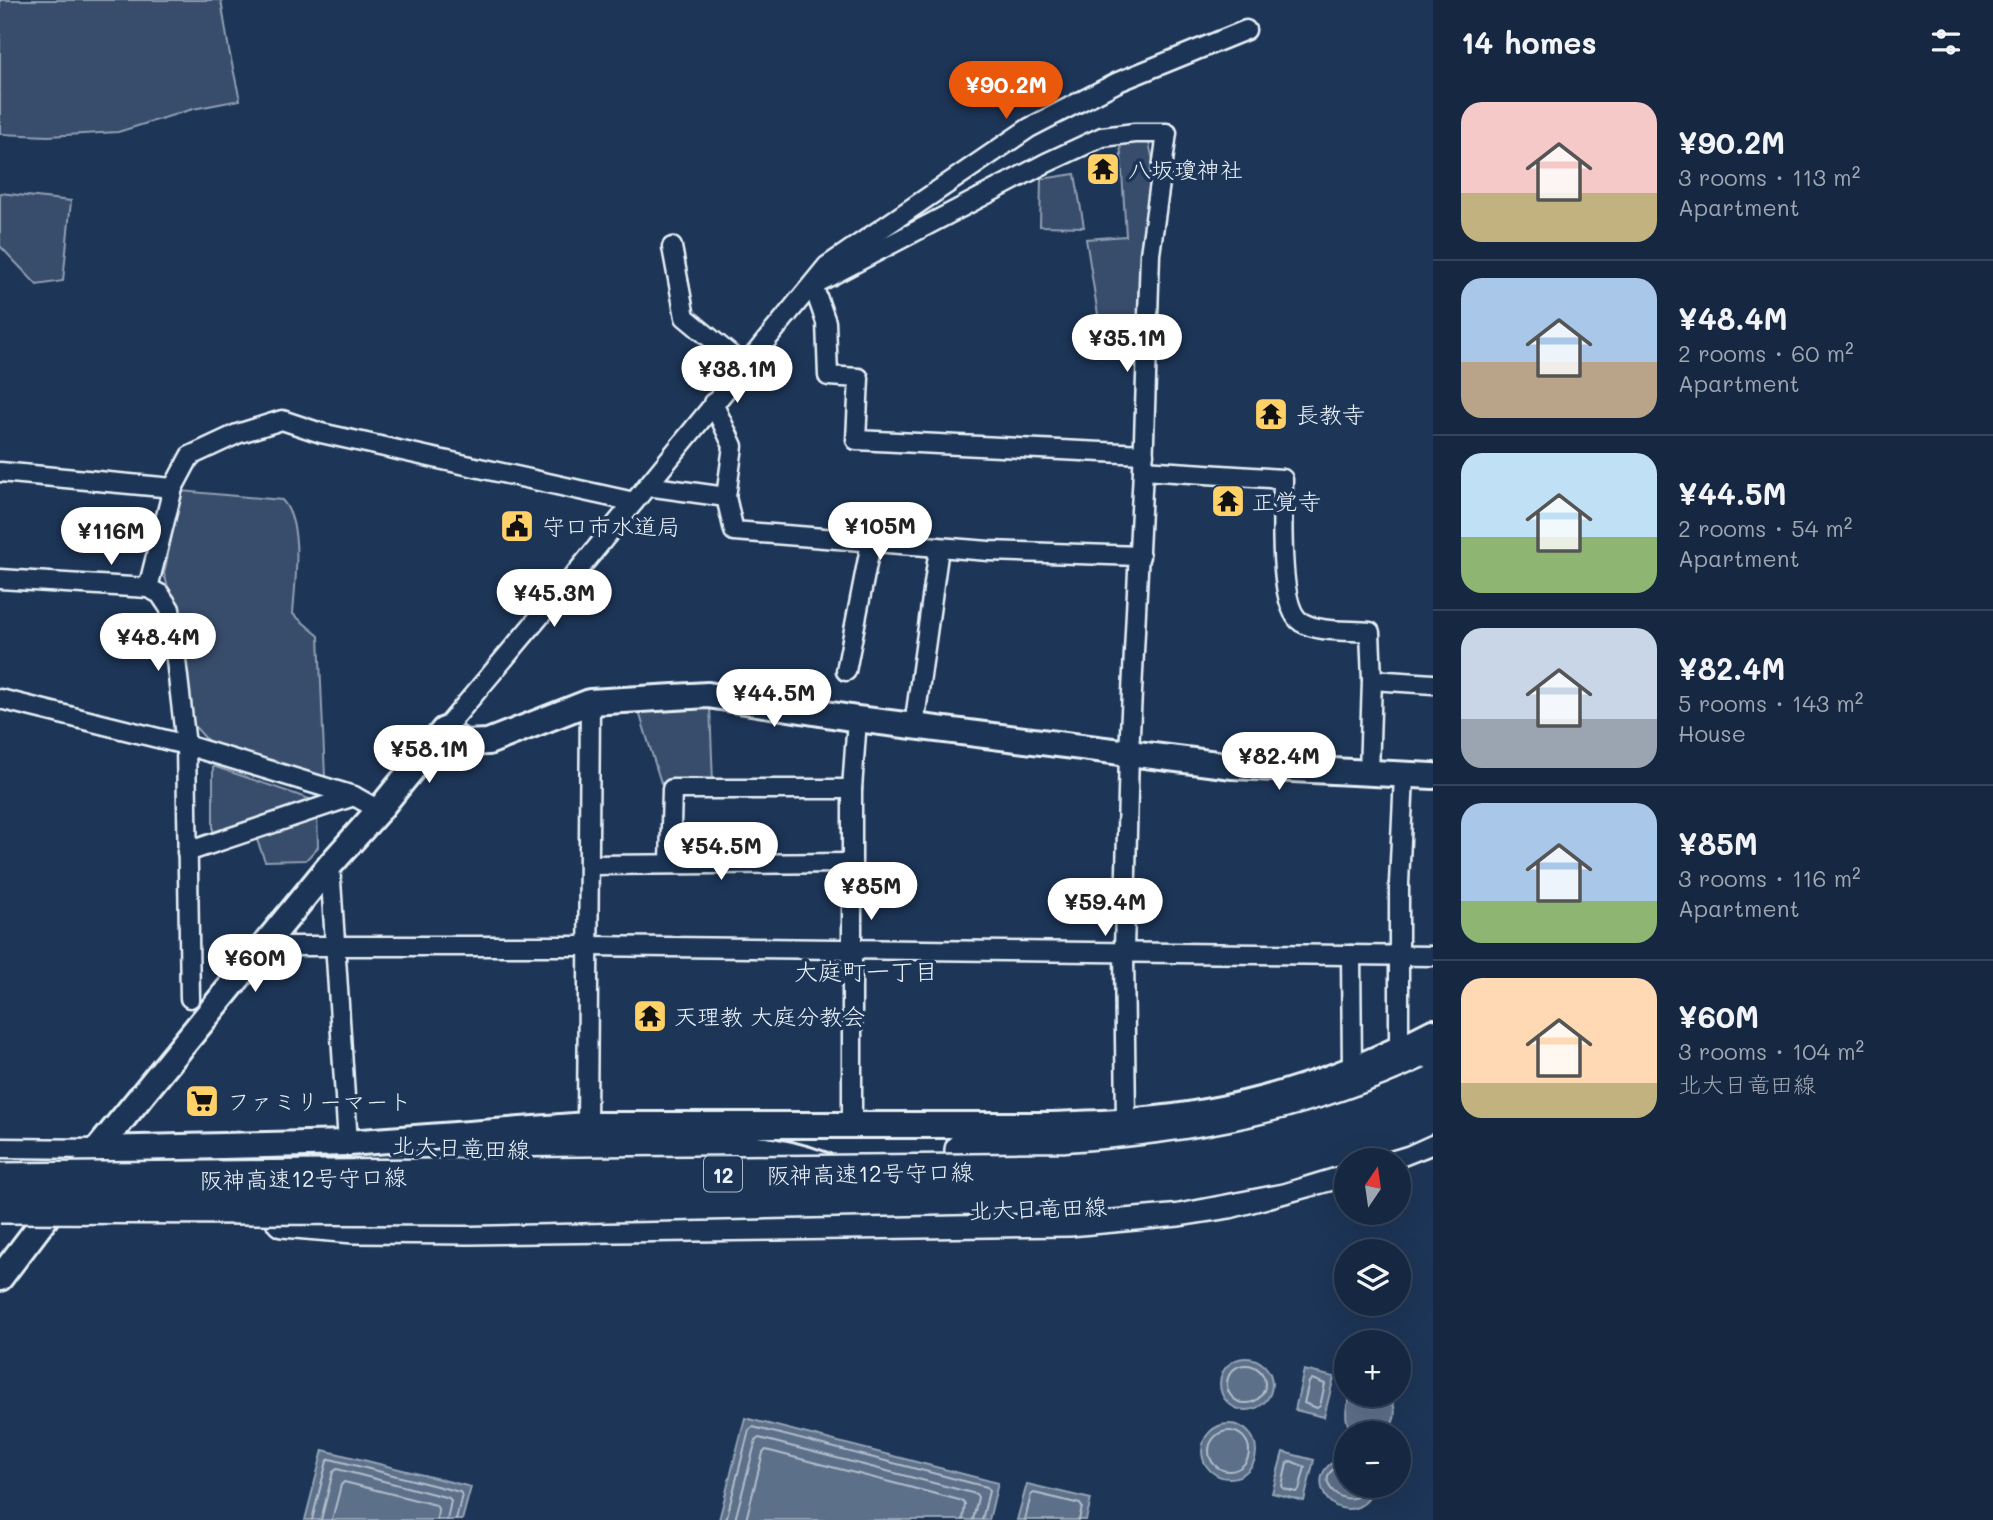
<!DOCTYPE html>
<html lang="en">
<head>
<meta charset="utf-8">
<style>
  :root { --surface:#162841; --page:#1f3048; --text:#f1f3f6; --muted:#9ea6b1; --line:#35445a; --accent:#ea580c }
  body { margin:0; font-family:Mali,"Klee One",sans-serif; background:var(--page); color:var(--text); height:100vh; display:flex; flex-direction:column; font-size:26px; white-space:nowrap }
  * { box-sizing:border-box; margin:0 }
  p { font-size:23px; color:var(--muted) }
  .icon { flex:none; width:38px; height:38px; fill:none; stroke:currentColor; stroke-width:2; stroke-linecap:round; stroke-linejoin:round }
  .map { position:relative; flex:1; overflow:hidden }
  .details { display:flex; flex-direction:column; background:var(--surface); width:560px }
  .details>* { flex:none }
  .needle { width:46px; rotate:13deg }
  .controls { position:absolute; left:1334px; top:1148px; display:grid; gap:14px }
  .controls a { display:grid; place-items:center; width:77px; height:77px; border-radius:50%; background:var(--surface); box-shadow:0 7px 28px #0002,0 0 0 2px var(--line); font-size:35px }
  .price { position:absolute; translate:-50% -60px; padding:0 16px; border-radius:24px; background:#fff; color:#222; font-size:23px; line-height:46px; filter:drop-shadow(0 2px 4px #0008) }
  .price::after { content:''; position:absolute; left:50%; top:42px; width:21px; height:16px; margin-left:-10px; background:inherit; clip-path:polygon(0 0,100% 0,50% 100%) }
  .price.current { background:var(--accent); color:#fff }
  ul { padding:0; list-style:none }
  li { display:flex; align-items:center; gap:21px; height:175px; padding:0 28px }
  li+li { border-top:2px solid var(--line) }
  li span { display:grid; place-items:center; flex:none; width:196px; height:140px; border-radius:21px; color:#555 }
  li>.icon { margin-inline-start:auto }
  span .icon { width:84px; height:84px; fill:#fffc; stroke-width:1 }
  li b { font-size:30px }
  h2 { display:flex; justify-content:space-between; align-items:center; height:84px; padding:0 28px; font-size:30px }
  main { display:flex; flex:1; min-height:0 }
  .map>svg:first-child { display:block }
</style>
</head>
<body>
<main>
<div class="map">
<svg width="1433" height="1520" viewBox="0 0 1433 1520">
  <rect width="100%" height="100%" fill="#1d3557"/>
  <filter id="ink" filterUnits="userSpaceOnUse"><feTurbulence type="fractalNoise" baseFrequency=".0143" numOctaves="2"/><feDisplacementMap in="SourceGraphic" scale="14" xChannelSelector="R" yChannelSelector="G"/><feConvolveMatrix kernelMatrix="1 2 1 2 8 2 1 2 1" color-interpolation-filters="sRGB"/></filter>
  <g filter="url(#ink)">
    <g fill="#374d6c" stroke="#909fb2" stroke-width="2">
      <polygon points="0,0 221,0 229,50 240,100 193,109 118,132 48,136 0,134"/>
      <polygon points="1134,138 1149,143 1153,160 1141,327 1099,321 1086,239 1126,236 1120,140"/>
      <polygon points="1075,174 1084,227 1040,226 1041,179"/>
      <polygon points="0,193 71,201 63,281 37,285 0,246"/>
      <path d="M 181,491 L 282,500 C 304,524 295,582 293,614 L 319,636 L 325,777 L 208,741 L 188,719 L 175,610 L 164,574 Z"/>
      <polygon points="636,702 710,705 713,783 661,783"/>
      <polygon points="213,766 324,804 213,836"/>
      <polygon points="317,811 318,847 306,860 265,861 254,832"/>
    </g>
    <g fill="#5d7089" stroke="#95a4b5" stroke-width="2">
      <circle cx="1246" cy="1384" r="26"/>
      <polygon points="1304,1370 1334,1377 1324,1417 1295,1410"/>
      <path d="M 1352,1395 L 1389,1395 C 1398,1410 1397,1423 1383,1433 C 1376,1433 1367,1435 1360,1433 C 1342,1430 1344,1406 1352,1395 Z"/>
      <polygon points="745,1418 998,1483 989,1520 719,1520"/>
      <circle cx="1229" cy="1451" r="27"/>
      <polygon points="323,1450 471,1487 462,1520 305,1520"/>
      <polygon points="1283,1452 1314,1460 1304,1501 1272,1493"/>
      <path d="M 1346,1457 L 1346,1486 L 1373,1486 C 1372,1495 1367,1503 1358,1507 C 1325,1520 1301,1467 1346,1457 Z"/>
      <polygon points="1027,1484 1091,1499 1086,1520 1017,1520"/>
    </g>
    <g fill="none" stroke-linecap="round" stroke-linejoin="round">
      <g stroke="#b0bdcc" stroke-width="2">
        <circle cx="1246" cy="1384" r="19"/>
        <polygon points="1312,1379 1325,1384 1320,1406 1317,1408 1304,1403 1309,1382"/>
        <circle cx="1229" cy="1451" r="20"/>
        <polygon points="1291,1461 1305,1467 1299,1490 1296,1492 1284,1489 1282,1486 1287,1463"/>
        <path d="M 1346,1464 C 1300,1475 1353,1520 1366,1486"/>
        <polyline points="312,1520 327,1461 330,1459 460,1492 462,1495 456,1520"/>
        <polyline points="321,1520 333,1472 337,1469 449,1498 451,1501 447,1520"/>
        <polyline points="332,1520 341,1485 344,1482 436,1505 438,1509 437,1520"/>
        <polyline points="726,1520 749,1430 753,1427 987,1487 989,1491 982,1520"/>
        <polyline points="735,1520 756,1440 759,1438 976,1494 978,1497 973,1520"/>
        <polyline points="746,1520 763,1453 766,1450 963,1501 965,1504 963,1520"/>
        <polyline points="1025,1520 1031,1495 1034,1493 1080,1504 1082,1507 1079,1520"/>
      </g>
      <g stroke="#e8f1f8" stroke-width="23">
        <g id="street">
          <polyline points="672,247 685,317 744,366"/>
          <path d="M 813,285 L 1046,163 L 1102,137 L 1135,133 L 1167,133 L 1150,254 L 1143,470 L 1283,479 C 1283,507 1277,607 1301,622 C 1319,633 1349,630 1370,632 L 1372,680 L 1369,773"/>
          <polyline points="813,285 826,322 828,376 859,378 856,440 1144,454"/>
          <polyline points="713,403 733,446 726,497"/>
          <polyline points="0,472 173,488"/>
          <polyline points="647,486 726,497 734,531 989,551 1140,556"/>
          <polyline points="0,579 148,588 173,488 190,456 237,434 282,420 321,433 634,502"/>
          <polyline points="148,588 160,594 170,609 186,745 190,998"/>
          <polyline points="846,671 871,543"/>
          <polyline points="1372,680 1433,684"/>
          <polyline points="0,699 186,745 354,796 379,810"/>
          <polyline points="914,726 939,548"/>
          <polyline points="444,730 567,584 827,266 1029,128 1118,82 1246,30"/>
          <polyline points="187,852 354,796"/>
          <polyline points="670,863 672,789 852,789"/>
          <polyline points="330,865 348,1143"/>
          <polyline points="590,865 851,863"/>
          <polyline points="265,946 587,946 1433,956"/>
          <polyline points="1351,955 1352,1069"/>
          <polyline points="1399,1049 1399,883 1404,776"/>
          <polyline points="1126,1122 1124,951 1129,753 1143,470"/>
          <polyline points="852,1124 852,789 857,719"/>
          <polyline points="587,1125 590,702"/>
          <polyline points="0,1148 98,1149"/>
        </g>
      </g>
      <g stroke="#e8f1f8" stroke-width="30">
        <g id="secondary">
          <path d="M 463,1148 C 513,1150 563,1149 613,1147 C 684,1145 754,1139 823,1165"/>
          <path d="M 98,1149 L 348,1143 L 587,1125 L 1050,1125 C 1102,1123 1154,1122 1205,1112 C 1285,1098 1362,1069 1433,1032"/>
          <polyline points="0,1278 98,1149 330,865 379,810 444,730 464,743 488,742 590,702 708,695 857,719 1233,766 1433,776"/>
        </g>
      </g>
      <g stroke="#e8f1f8" stroke-width="38">
        <g id="highway">
          <path d="M 962,1150 C 1044,1147 1126,1146 1207,1131 C 1286,1117 1362,1090 1433,1054"/>
          <polyline points="1372,1160 1433,1136"/>
          <polyline points="283,1220 354,1226 470,1227 1069,1219 1178,1209 1229,1201 1346,1169"/>
        </g>
      </g>
      <use href="#street" stroke="#1d3557" stroke-width="18"/>
      <use href="#secondary" stroke="#1d3557" stroke-width="24"/>
      <use href="#highway" stroke="#1d3557" stroke-width="33"/>
      <g stroke="#e8f1f8" stroke-width="38" stroke-linecap="butt">
        <g id="highway-bridge">
          <path d="M 0,1180 L 1067,1170 C 1197,1161 1314,1139 1433,1084"/>
          <polyline points="0,1206 471,1208 1069,1195 1174,1186 1278,1166 1400,1129 1433,1114"/>
        </g>
      </g>
      <use href="#highway-bridge" stroke="#1d3557" stroke-width="33"/>
    </g>
  </g>
  <defs>
    <g id="temple-square" transform="scale(1.75)"><rect x="-9" y="-9" width="18" height="18" rx="4" fill="#ffd166" stroke="#1d3557"/><path d="M0-6L5-2H3V0L6.5 2.5H4V6H1.5V3h-3V6H-4V2.5H-6.5L-3 0V-2H-5Z" fill="#111"/></g>
    <g id="civic-square" transform="scale(1.75)"><rect x="-9" y="-9" width="18" height="18" rx="4" fill="#ffd166" stroke="#1d3557"/><path d="M-.6-6.5H3V-4.5H.6V-3L4-1V1h2V6H-6V1h2V-1L-.6-3ZM-1.2 2.5V6h2.4V2.5Z" fill="#111"/></g>
    <g id="supermarket-square" transform="scale(1.75)"><rect x="-9" y="-9" width="18" height="18" rx="4" fill="#ffd166" stroke="#1d3557"/><path d="M-6-5.5h2.5l.6 2H6L4.5 2H-2.5L-4.4-4H-6ZM-1.5 3.2a1.3 1.3 0 1 0 .1 0ZM3 3.2a1.3 1.3 0 1 0 .1 0Z" fill="#111"/></g>
  </defs>
  <g fill-rule="evenodd">
    <use href="#temple-square" x="1103" y="169"/>
    <use href="#temple-square" x="1271" y="414"/>
    <use href="#temple-square" x="1228" y="501"/>
    <use href="#civic-square" x="517" y="526"/>
    <use href="#temple-square" x="650" y="1016"/>
    <use href="#supermarket-square" x="202" y="1101"/>
  </g>
  <g text-anchor="middle" dominant-baseline="central" stroke-width="7" stroke-linejoin="round" paint-order="stroke">
    <rect fill="#1d3557" stroke="#abb9c8" stroke-width="2" x="704" y="1156.5" width="38" height="35" rx="5"/>
    <g font-size="21" font-weight="bold" fill="#e8f1f8">
      <text x="723" y="1174">12</text>
    </g>
    <g font-size="23" fill="#e8f1f8" stroke="#1d3557" text-anchor="start">
      <text x="1128" y="169">八坂瓊神社</text>
      <text x="1296" y="414">長教寺</text>
      <text x="1252" y="501">正覚寺</text>
      <text x="542" y="526">守口市水道局</text>
      <text x="674" y="1016">天理教 大庭分教会</text>
      <text x="227" y="1101">ファミリーマート</text>
    </g>
    <g font-size="23" fill="#e8f1f8" stroke="#1d3557">
      <text transform="translate(461 1147) rotate(2)">北大日竜田線</text>
      <text transform="translate(870 1173) rotate(-1)">阪神高速12号守口線</text>
      <text transform="translate(303 1178) rotate(-1)">阪神高速12号守口線</text>
      <text transform="translate(1038 1208) rotate(-2)">北大日竜田線</text>
    </g>
    <g font-size="24" fill="#e8f1f8" stroke="#1d3557">
      <text x="866" y="970">大庭町一丁目</text>
    </g>
  </g>
</svg>
<div class="controls">
<a><svg class="needle" viewBox="-14 -14 28 28"><path d="M0-13l5 13h-10z" fill="#e53935"/><path d="M0 13l5-13h-10z" fill="#9ea6b1"/></svg></a>
<a><svg class="icon" aria-label="layers" viewBox="0 0 24 24"><path d="M12 4l9 5-9 5-9-5zM3 14l9 5 9-5"/></svg></a>
<a>+</a>
<a>−</a>
</div>
<b class="price current" style="left:1006px;top:121px">¥90.2M</b>
<b class="price" style="left:1127px;top:374px">¥35.1M</b>
<b class="price" style="left:737px;top:405px">¥38.1M</b>
<b class="price" style="left:880px;top:562px">¥105M</b>
<b class="price" style="left:111px;top:567px">¥116M</b>
<b class="price" style="left:554px;top:629px">¥45.3M</b>
<b class="price" style="left:158px;top:673px">¥48.4M</b>
<b class="price" style="left:774px;top:729px">¥44.5M</b>
<b class="price" style="left:429px;top:785px">¥58.1M</b>
<b class="price" style="left:1279px;top:792px">¥82.4M</b>
<b class="price" style="left:721px;top:882px">¥54.5M</b>
<b class="price" style="left:871px;top:922px">¥85M</b>
<b class="price" style="left:1105px;top:938px">¥59.4M</b>
<b class="price" style="left:255px;top:994px">¥60M</b>
</div>
<section class="details">
<h2>14 homes<svg class="icon" aria-label="filters" viewBox="0 0 24 24"><path d="M4 7h16M4 17h16"/><circle cx="9" cy="7" r="2"/><circle cx="15" cy="17" r="2"/></svg></h2>
<ul>
<li><span style="background:linear-gradient(#f6c9c9 65%,#c2b280 0)"><svg class="icon" aria-label="home" viewBox="0 0 24 24"><path d="M3 11l9-7 9 7M6 9v11h12V9"/></svg></span><div><b>¥90.2M</b><p>3 rooms · 113 m²</p><p>Apartment</p></div></li>
<li><span style="background:linear-gradient(#a9c7e8 60%,#b9a48a 0)"><svg class="icon" aria-label="home" viewBox="0 0 24 24"><path d="M3 11l9-7 9 7M6 9v11h12V9"/></svg></span><div><b>¥48.4M</b><p>2 rooms · 60 m²</p><p>Apartment</p></div></li>
<li><span style="background:linear-gradient(#bfe0f5 60%,#8fb573 0)"><svg class="icon" aria-label="home" viewBox="0 0 24 24"><path d="M3 11l9-7 9 7M6 9v11h12V9"/></svg></span><div><b>¥44.5M</b><p>2 rooms · 54 m²</p><p>Apartment</p></div></li>
<li><span style="background:linear-gradient(#c9d6e8 65%,#9aa5b1 0)"><svg class="icon" aria-label="home" viewBox="0 0 24 24"><path d="M3 11l9-7 9 7M6 9v11h12V9"/></svg></span><div><b>¥82.4M</b><p>5 rooms · 143 m²</p><p>House</p></div></li>
<li><span style="background:linear-gradient(#a9c7e8 70%,#8fb573 0)"><svg class="icon" aria-label="home" viewBox="0 0 24 24"><path d="M3 11l9-7 9 7M6 9v11h12V9"/></svg></span><div><b>¥85M</b><p>3 rooms · 116 m²</p><p>Apartment</p></div></li>
<li><span style="background:linear-gradient(#ffd9b3 75%,#c2b280 0)"><svg class="icon" aria-label="home" viewBox="0 0 24 24"><path d="M3 11l9-7 9 7M6 9v11h12V9"/></svg></span><div><b>¥60M</b><p>3 rooms · 104 m²</p><p>北大日竜田線</p></div></li>
</ul>
</section>
</main>
</body>
</html>
